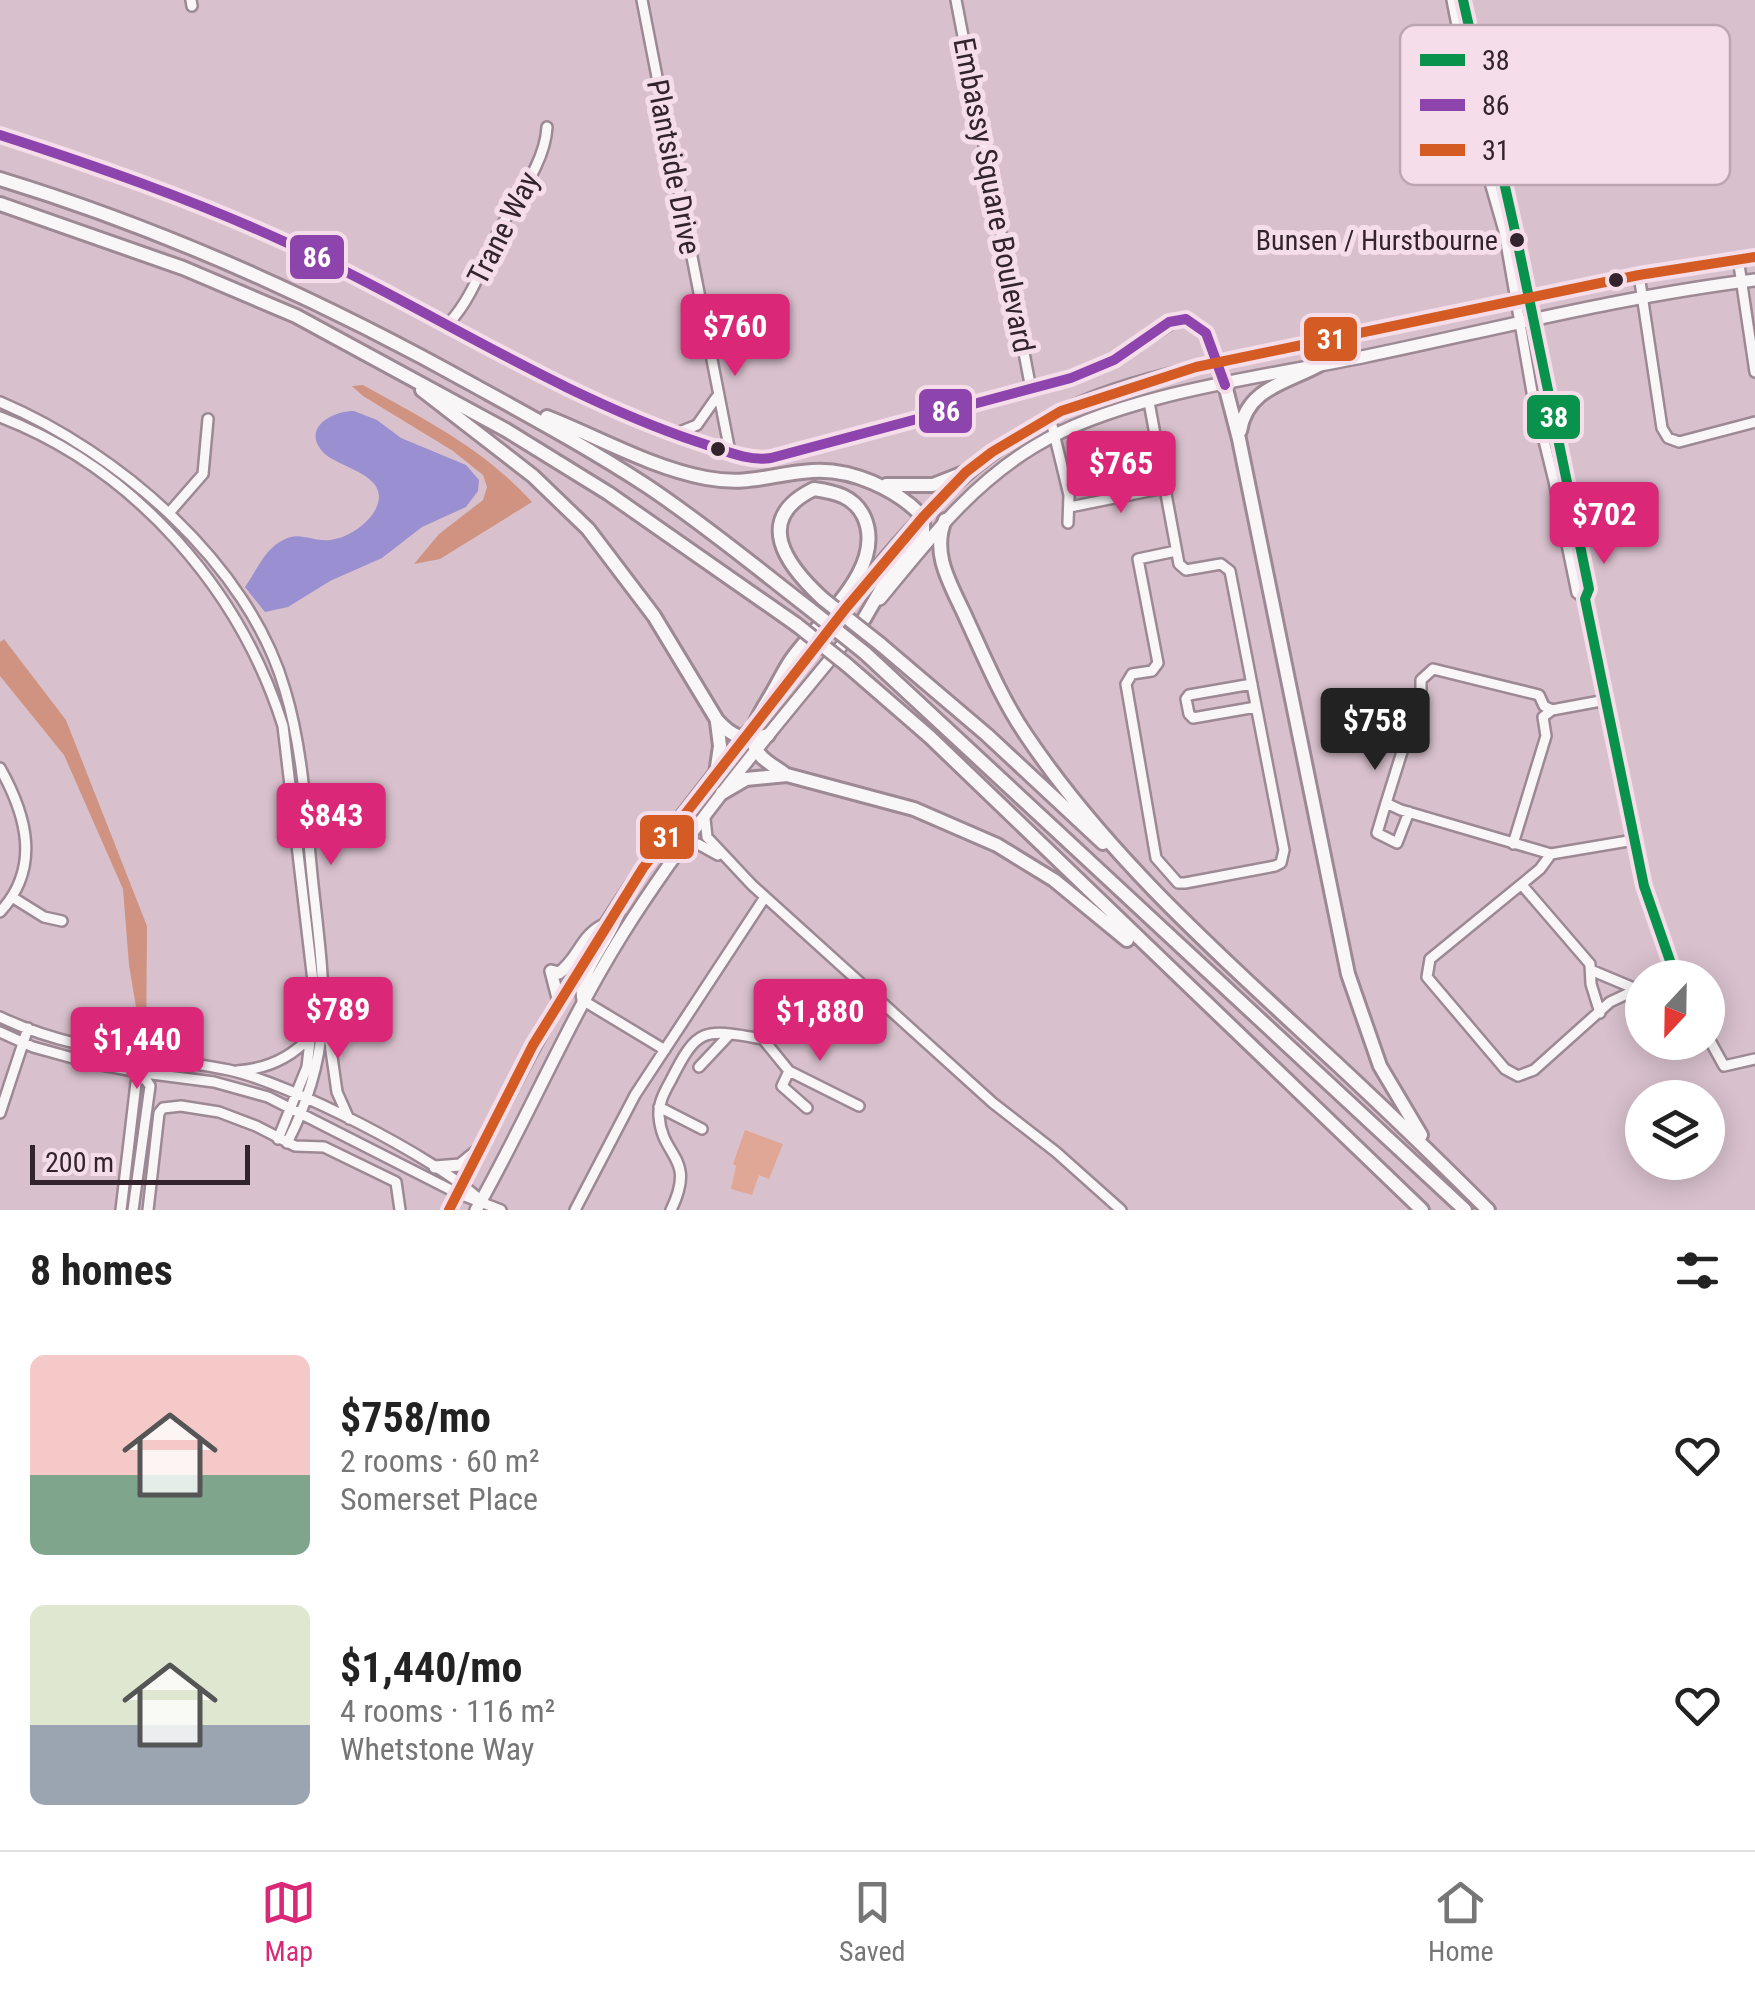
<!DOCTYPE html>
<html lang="en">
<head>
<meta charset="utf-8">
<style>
  body { margin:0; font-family:"Roboto Condensed",sans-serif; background:#f6f6f6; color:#222; height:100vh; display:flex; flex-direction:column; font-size:38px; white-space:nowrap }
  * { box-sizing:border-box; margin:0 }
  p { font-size:32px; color:#767676 }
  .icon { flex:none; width:55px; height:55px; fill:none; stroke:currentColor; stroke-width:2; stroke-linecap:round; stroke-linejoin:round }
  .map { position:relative; height:1210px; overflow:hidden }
  .side { display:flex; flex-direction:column; background:#fff; flex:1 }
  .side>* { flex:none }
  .needle { width:65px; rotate:202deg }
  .buttons { position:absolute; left:1625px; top:960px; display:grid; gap:20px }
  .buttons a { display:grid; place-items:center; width:100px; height:100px; border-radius:50%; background:#fff; box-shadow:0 5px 25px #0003; font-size:50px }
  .scale { position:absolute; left:30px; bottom:25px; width:220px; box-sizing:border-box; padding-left:10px; border:5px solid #33232c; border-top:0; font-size:28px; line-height:35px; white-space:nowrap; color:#33232c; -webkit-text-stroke:8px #f5deea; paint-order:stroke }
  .price { position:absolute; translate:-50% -85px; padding:0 22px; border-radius:10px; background:#db2777; color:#fff; font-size:32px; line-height:65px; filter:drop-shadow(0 2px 5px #0008) }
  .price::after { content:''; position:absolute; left:50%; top:60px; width:30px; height:22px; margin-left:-15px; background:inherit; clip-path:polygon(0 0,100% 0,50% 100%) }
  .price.active { background:#222; color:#fff }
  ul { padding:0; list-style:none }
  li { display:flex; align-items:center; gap:30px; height:250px; padding:0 30px }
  li span { display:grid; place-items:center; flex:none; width:280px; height:200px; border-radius:15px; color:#555 }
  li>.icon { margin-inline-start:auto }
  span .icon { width:120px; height:120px; fill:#fffc; stroke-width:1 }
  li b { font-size:42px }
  h2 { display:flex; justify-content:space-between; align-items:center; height:120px; padding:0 30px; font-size:42px }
  .dock { display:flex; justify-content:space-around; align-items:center; height:140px; border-top:2px solid #e0e0e0; background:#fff; font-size:28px; color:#767676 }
  .dock a { display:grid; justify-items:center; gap:5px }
  .dock .active { color:#db2777 }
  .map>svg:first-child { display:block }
  .green { fill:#e0a797 }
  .forest { fill:#d09381 }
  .water { fill:#9a8fd0 }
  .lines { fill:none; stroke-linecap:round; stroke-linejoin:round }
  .minor-casing { stroke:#9c8993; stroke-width:14 }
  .major-casing { stroke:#9c8993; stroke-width:16 }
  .highway-casing { stroke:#9c8993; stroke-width:18 }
  .minor { stroke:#f9f6f8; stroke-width:9 }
  .major { stroke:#f9f6f8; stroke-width:11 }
  .highway { stroke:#f9f6f8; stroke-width:12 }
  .highway-bridge-casing { stroke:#9c8993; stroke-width:18; stroke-linecap:butt }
  .highway-bridge { stroke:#f9f6f8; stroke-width:12 }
  .bus-1-casing { stroke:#f5deea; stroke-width:18 }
  .bus-2-casing { stroke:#f5deea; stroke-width:18 }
  .bus-3-casing { stroke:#f5deea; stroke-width:18 }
  .bus-1 { stroke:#08924b; stroke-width:10 }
  .bus-2 { stroke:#8e44ad; stroke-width:10 }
  .bus-3 { stroke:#d55b24; stroke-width:10 }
  .bus-dot { fill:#33232c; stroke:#f5deea; stroke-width:4 }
  .labels { text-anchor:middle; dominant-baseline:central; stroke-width:10; stroke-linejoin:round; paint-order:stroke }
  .bus-label { font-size:28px; fill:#33232c; stroke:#f5deea; text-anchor:end }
  .street-label { font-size:30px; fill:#33232c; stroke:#f5deea }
  .key { fill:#f5deea; stroke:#bba6b1; stroke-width:2.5 }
  .key-label { font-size:28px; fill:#33232c }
  .line-badge { stroke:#f5deea; stroke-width:4 }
  .badge-label { font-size:28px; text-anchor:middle; font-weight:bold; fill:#fff }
</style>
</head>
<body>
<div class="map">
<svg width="1755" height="1210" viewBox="0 0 1755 1210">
  <rect width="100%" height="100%" fill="#d8c1cd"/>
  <path class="green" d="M745,1130L783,1144L769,1179L759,1175L752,1195L731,1189L736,1166L733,1164Z"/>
  <path class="forest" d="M363,385C424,419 484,449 532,502L440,559L414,564L439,534L483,500L487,487L483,475L453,451L363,396L352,386Z
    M4,639L66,720L147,926L146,1053L135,1049L138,1019L129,965L123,889L64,755L0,676V642Z"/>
  <path class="water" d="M354,411L377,420L401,438L466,465L479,480L478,491L466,507L422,527L382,558L330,581L288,607L265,612L245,587C258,569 266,544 291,537C303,534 317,542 330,540C350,538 379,518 379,496C378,473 338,466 325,454C300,430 330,411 354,411Z"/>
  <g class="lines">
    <g class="minor-casing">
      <path id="minor" d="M191,0L192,6
        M642,0L730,452
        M956,0L1031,389
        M1452,0L1483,158L1504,231L1532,392L1554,481L1577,593L1585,599
        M1463,0L1517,240L1589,589L1585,599L1644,886L1676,978
        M0,135L100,168L235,220L394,295L590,400L651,426L755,460L932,417L1071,378L1114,360L1177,320C1203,317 1210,342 1219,362
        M1738,258L1755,372
        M1639,275L1662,428L1668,438L1679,442L1755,422
        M448,324C472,299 483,264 497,234C514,201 545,165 547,127
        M0,402C118,452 249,564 285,690C304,753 306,820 313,885C324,986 336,1048 287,1143
        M1149,402L1179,564L1186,570L1221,564L1230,571L1284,850L1281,863L1275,866L1185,883H1178L1156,858L1126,684L1132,674L1152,671L1158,663L1138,559L1176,551
        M0,417C135,469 240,589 283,726L315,998L307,1067L278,1139
        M1050,417L1069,495L1068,523
        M677,433L697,425L718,395
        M1070,507L1164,488
        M169,513L203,474L208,419
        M1252,684L1189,695L1186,699L1189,714L1193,718L1256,707
        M1606,700L1552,710L1544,706L1539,695L1433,669L1421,680V691L1386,803L1401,810L1551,854L1634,840
        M0,768C27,816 41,868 0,912
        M1386,803L1377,833L1397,843L1409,812
        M705,819L707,837L752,885L993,1103L1056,1152L1121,1210
        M1513,844L1546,736L1543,717L1552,710
        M682,849L698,844L718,855
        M1551,854L1540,869L1430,959L1427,977L1505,1069L1518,1076L1534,1070L1610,1002L1642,987
        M1522,885L1590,964L1591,984L1600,1013
        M12,897L44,917L62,921
        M1593,971L1636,989
        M584,1001L665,1050
        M0,1017C75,1053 150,1054 229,1070C289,1083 435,1157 479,1199
        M327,1022L337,1092L349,1119
        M0,1032L33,1047L91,1063L144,1073L214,1082L268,1097L457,1193L501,1210
        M1708,1037L1724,1066L1755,1059
        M699,1067L729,1035
        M237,1071C267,1069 291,1058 311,1036
        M789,1071L782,1086L807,1108
        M659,1107L702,1129
        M0,1113L28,1028
        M121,1210L136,1083L145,1073
        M133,1210L150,1086L144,1077
        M148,1210L159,1113L163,1108L181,1106L219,1112L256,1126L295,1146L324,1147L396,1182L400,1210
        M575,1210L635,1095L765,897
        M671,1210C697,1156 662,1159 659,1116C658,1103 665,1091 671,1080C698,1026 704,1029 763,1039L789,1071L859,1106"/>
    </g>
    <g class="major-casing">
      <path id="major" d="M880,599C927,542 970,485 1035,446C1121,394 1262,377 1362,357C1492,330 1623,296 1755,280
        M775,697C857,594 937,472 1059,413C1108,388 1165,375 1219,362L1639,275L1755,257
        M583,1000C577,972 610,941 618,913
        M559,1002L551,971L559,973C578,960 581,937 602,926
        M435,1167L460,1165L476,1152
        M449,1210C503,1106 555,1001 619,903C658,843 704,787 748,731
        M476,1210C527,1120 567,1023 622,935C692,823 778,723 862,621"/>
    </g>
    <g class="highway-casing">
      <path id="highway" d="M0,179C167,230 325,302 477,387C535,419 592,450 647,486C704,524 757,568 810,609
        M0,204L183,268L296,316L506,430L608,493L797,625
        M1225,385L1239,439L1348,974L1380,1066L1421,1135
        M422,390L533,476L588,529L654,616L717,720C732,737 746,743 768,735
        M547,417C600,438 650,467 706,478C750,486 770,474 812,471C851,468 897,489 923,517V532L890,574L864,619
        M1240,431C1247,388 1286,383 1319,365
        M886,485H933L966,472
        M945,520C930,555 953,588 967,620C985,659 1002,700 1026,735C1104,851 1210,947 1312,1041C1372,1096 1430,1152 1488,1210
        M880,644L987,735L1103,843
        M865,653L1465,1210
        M847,665L930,737L1422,1210
        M716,774L720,746L717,722
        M785,774C773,765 757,758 753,742C750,728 761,712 768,700C776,687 783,672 791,660C818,621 887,569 864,517C854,496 835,492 814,489C752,519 786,565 823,599
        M722,793L746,779L787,775L914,809L997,845L1054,880L1127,940"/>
    </g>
    <use href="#minor" class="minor"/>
    <use href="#major" class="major"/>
    <use href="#highway" class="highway"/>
    <g class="highway-bridge-casing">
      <path id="highway-bridge" d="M823,599L880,644
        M810,609L865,653
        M797,625L847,665"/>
    </g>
    <use href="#highway-bridge" class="highway-bridge"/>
    <g class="bus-1-casing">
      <path id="bus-1" d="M1463,0L1517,240L1589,589L1585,599L1644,886L1676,978"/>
    </g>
    <g class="bus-2-casing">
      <path id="bus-2" d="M0,135C96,166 191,199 283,241C423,305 552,393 698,442C721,449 747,462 771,458L1071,378L1114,360L1169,322L1186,319L1206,333L1225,385"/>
    </g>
    <g class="bus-3-casing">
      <path id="bus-3" d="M449,1210L533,1045L643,868L846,608L923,517L966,472L992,452L1061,411L1196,367L1639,275L1755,257"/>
    </g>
    <use href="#bus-1" class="bus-1"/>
    <use href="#bus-2" class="bus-2"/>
    <use href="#bus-3" class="bus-3"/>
  </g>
  <g class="bus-dot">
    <circle cx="1517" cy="240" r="9"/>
    <circle cx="1616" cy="280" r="9"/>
    <circle cx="718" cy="449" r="9"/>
  </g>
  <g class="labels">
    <g class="bus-label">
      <text x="1498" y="240">Bunsen / Hurstbourne</text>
    </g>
    <g class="street-label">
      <text transform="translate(674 167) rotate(79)">Plantside Drive</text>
      <text transform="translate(994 195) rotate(79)">Embassy Square Boulevard</text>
      <text transform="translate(503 228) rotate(-63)">Trane Way</text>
    </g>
  </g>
  <rect x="1400" y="25" width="330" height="160" rx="15" class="key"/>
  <rect x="1420" y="54" width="45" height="12" fill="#08924b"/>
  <rect x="1420" y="99" width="45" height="12" fill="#8e44ad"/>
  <rect x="1420" y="144" width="45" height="12" fill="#d55b24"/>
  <g class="key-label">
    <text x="1482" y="70">38</text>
    <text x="1482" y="115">86</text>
    <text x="1482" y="160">31</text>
  </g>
  <g class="line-badge">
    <rect x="288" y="233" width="58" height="48" rx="10" fill="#8e44ad"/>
    <rect x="1302" y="315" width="57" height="48" rx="10" fill="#d55b24"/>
    <rect x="917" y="387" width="57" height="48" rx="10" fill="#8e44ad"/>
    <rect x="1525" y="393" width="57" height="48" rx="10" fill="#08924b"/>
    <rect x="638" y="813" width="58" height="48" rx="10" fill="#d55b24"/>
  </g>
  <g class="badge-label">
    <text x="317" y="267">86</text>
    <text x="1331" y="349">31</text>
    <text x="946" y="421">86</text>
    <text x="1554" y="427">38</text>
    <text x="667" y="847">31</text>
  </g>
</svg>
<div class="buttons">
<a><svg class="needle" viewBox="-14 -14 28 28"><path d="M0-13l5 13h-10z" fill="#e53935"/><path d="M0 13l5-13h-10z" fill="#767676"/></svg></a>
<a><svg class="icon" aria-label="layers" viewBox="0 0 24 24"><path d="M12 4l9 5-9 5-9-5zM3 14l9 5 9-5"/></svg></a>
</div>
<div class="scale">200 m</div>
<b class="price" style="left:735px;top:379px">$760</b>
<b class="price" style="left:1121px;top:516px">$765</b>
<b class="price" style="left:1604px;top:567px">$702</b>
<b class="price active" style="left:1375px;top:773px">$758</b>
<b class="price" style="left:331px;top:868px">$843</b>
<b class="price" style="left:338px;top:1062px">$789</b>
<b class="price" style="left:820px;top:1064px">$1,880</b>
<b class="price" style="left:137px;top:1092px">$1,440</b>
</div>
<section class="side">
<h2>8 homes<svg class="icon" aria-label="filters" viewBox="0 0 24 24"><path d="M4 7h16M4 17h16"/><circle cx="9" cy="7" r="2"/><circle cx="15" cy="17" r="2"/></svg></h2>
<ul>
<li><span style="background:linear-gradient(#f6c9c9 60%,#7fa58c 0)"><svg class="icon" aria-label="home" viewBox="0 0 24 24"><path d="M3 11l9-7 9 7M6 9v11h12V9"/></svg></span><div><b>$758/mo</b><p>2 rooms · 60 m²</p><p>Somerset Place</p></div><svg class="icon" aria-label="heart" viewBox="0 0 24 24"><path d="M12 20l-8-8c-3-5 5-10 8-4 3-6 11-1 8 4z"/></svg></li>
<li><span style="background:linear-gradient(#dfe7d0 60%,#9aa5b1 0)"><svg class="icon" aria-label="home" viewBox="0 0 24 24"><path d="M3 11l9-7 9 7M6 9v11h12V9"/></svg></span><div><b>$1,440/mo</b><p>4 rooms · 116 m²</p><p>Whetstone Way</p></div><svg class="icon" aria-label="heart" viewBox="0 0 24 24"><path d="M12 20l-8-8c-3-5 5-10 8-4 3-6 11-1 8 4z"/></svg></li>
</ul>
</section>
<nav class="dock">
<a class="active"><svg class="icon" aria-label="map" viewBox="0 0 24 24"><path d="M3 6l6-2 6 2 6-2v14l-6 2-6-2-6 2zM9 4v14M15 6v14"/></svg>Map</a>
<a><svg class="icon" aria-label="saved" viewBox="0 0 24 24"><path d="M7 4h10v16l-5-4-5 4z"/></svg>Saved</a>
<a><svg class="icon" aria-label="home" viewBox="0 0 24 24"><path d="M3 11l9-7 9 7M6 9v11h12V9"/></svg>Home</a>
</nav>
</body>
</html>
